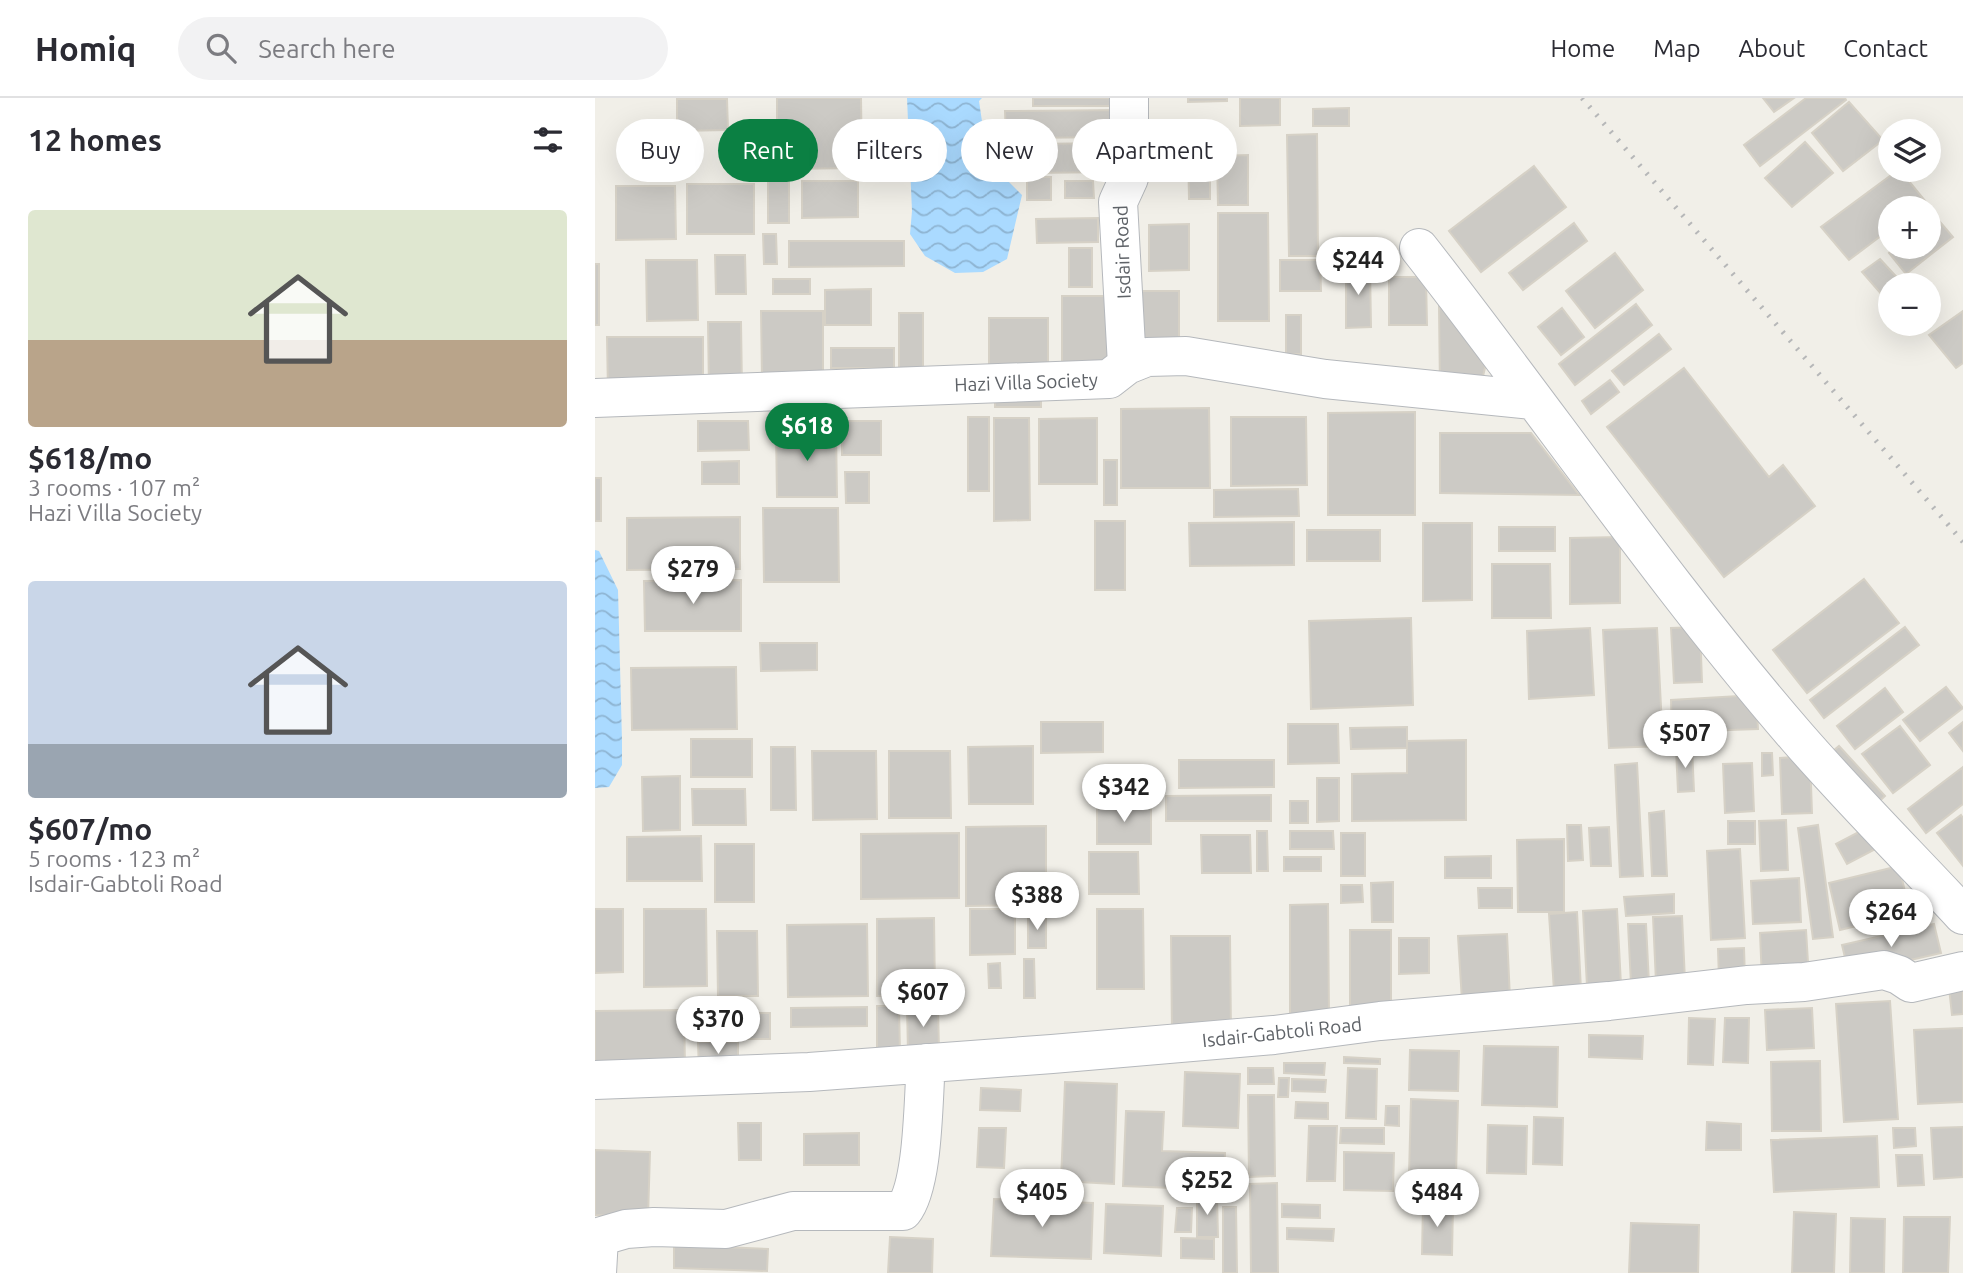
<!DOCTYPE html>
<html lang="en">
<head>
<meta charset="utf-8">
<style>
  body { margin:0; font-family:Ubuntu,sans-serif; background:#f2f2f3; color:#2b2b33; height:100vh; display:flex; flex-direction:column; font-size:26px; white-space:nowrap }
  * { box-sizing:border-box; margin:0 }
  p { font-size:23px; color:#7c7c81 }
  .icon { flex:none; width:38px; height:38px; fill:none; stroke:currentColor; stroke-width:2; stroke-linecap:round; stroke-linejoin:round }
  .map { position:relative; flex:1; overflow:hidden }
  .side { display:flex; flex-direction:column; background:#fff; width:595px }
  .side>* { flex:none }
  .top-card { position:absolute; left:21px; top:21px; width:665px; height:63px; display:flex; gap:14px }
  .controls { position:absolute; left:1283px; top:21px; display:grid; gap:14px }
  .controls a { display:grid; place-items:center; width:63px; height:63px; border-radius:50%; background:#fff; box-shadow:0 7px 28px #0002; font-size:35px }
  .price { position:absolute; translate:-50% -60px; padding:0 16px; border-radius:24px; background:#fff; color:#222; font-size:23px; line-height:46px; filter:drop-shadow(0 2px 4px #0008) }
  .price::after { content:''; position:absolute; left:50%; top:42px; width:21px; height:16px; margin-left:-10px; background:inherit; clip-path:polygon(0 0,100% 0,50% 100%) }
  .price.current { background:#0b8043; color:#fff }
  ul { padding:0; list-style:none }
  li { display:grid; align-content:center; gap:14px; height:371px; padding:0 28px }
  li span { display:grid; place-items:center; height:217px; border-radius:7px; color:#555 }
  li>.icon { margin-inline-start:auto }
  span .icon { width:126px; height:126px; fill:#fffc; stroke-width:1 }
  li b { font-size:30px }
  h2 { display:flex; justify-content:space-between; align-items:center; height:84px; padding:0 28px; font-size:30px }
  .chip { padding:0 24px; border-radius:32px; background:#fff; box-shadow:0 7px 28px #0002; font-size:24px; line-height:63px }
  .chip.current { background:#0b8043; color:#fff }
  header { display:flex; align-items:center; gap:42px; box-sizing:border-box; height:98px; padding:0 35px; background:#fff; border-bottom:2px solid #e1e1e2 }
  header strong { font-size:33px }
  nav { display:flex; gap:38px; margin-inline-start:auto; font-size:24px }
  .search { width:490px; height:63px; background:#f2f2f3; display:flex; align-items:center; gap:18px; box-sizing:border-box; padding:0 24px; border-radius:38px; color:#7c7c81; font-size:26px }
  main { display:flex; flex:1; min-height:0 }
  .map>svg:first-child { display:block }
  .water { fill:url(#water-waves) }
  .building { fill:#cccac5; stroke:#d6d1c6; stroke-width:2 }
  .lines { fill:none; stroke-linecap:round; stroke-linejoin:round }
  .minor-casing { stroke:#b5b8bc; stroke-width:40 }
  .minor { stroke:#fff; stroke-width:38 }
  .rail { stroke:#b6b7b8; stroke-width:5; stroke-dasharray:2 9; stroke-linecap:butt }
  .labels { text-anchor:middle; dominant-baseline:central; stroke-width:6; stroke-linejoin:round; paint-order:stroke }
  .street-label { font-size:19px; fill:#5f6368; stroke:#fff }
</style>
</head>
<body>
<header>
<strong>Homiq</strong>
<div class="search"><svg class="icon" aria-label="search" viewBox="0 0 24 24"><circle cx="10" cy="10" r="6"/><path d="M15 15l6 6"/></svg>Search here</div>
<nav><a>Home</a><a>Map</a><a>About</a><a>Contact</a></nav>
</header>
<main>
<section class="side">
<h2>12 homes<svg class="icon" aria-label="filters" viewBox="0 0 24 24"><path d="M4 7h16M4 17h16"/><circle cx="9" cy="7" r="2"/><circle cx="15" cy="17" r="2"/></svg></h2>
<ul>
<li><span style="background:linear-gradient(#dfe7d0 60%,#b9a48a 0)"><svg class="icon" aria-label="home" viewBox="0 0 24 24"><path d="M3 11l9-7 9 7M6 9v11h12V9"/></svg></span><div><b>$618/mo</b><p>3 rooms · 107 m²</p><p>Hazi Villa Society</p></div></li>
<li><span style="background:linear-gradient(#c9d6e8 75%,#9aa5b1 0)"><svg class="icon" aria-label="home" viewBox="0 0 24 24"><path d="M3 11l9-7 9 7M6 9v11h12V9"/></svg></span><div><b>$607/mo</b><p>5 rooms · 123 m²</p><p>Isdair-Gabtoli Road</p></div></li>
</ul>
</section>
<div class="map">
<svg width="1368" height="1175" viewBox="0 0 1368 1175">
  <defs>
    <pattern id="water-waves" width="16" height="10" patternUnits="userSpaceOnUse" patternTransform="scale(1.75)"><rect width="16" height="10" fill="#aadaff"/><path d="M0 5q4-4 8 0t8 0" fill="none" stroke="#8eb4d2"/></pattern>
  </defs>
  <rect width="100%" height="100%" fill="#f1efe8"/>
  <path class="water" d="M312,0H387L384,3L394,71L411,81L427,97L412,161L388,174L360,175L330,158L315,136L317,113Z
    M0,452L4,453L23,492L27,643V667L14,689L0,690Z"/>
  <path class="building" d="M182,0H266L267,70L182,71Z
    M438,0H521V8H438Z
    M593,0H632V3L593,4Z
    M645,0H685V27L645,28Z
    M1168,0H1199L1179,14Z
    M1211,0H1250L1251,2L1165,68L1149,47Z
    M82,1H132L133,32L82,33Z
    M1254,4L1288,42L1248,73L1217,35Z
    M754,10V28H718V11Z
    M526,12V39L411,40L410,13Z
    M722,36L723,158H694L692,37Z
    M1210,44L1238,75L1197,109L1170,80Z
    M518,45V74L436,75V46Z
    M615,46V101H594L593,47Z
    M653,57V107H623L622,58Z
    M939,68L971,109L886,174L854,133Z
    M1303,72H1305L1331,104L1322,110H1295V131L1254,162L1226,129Z
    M432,79H456V102H432Z
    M173,80H194V125H173Z
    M207,83H263V119L207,120Z
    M470,83H498L499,100H470Z
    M92,86H159V136H92Z
    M21,88H80L81,141L21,142Z
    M623,115H673L674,223H623Z
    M1340,118L1358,139L1311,176L1294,155L1302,149H1334V123Z
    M503,120V144L442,145L441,121Z
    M979,125L992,143L928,192L914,175Z
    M594,126V172L554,173V127Z
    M168,136H181L182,166H169Z
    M194,143H309V168L194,169Z
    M474,150H497V189H474Z
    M1020,155L1048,192L1000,230L971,193Z
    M120,157H150L151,196H121Z
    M1285,161L1309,187H1295V206L1267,174Z
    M51,162H102L103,222L52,223Z
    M685,162H725L726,193H685Z
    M0,166H4V227H0Z
    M751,169H775L776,229L751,230Z
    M794,179H831L832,227H794Z
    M178,181H215V196H178Z
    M276,191V227H230V192Z
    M545,193H584V251H546Z
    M467,198H520L521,272H467Z
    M1041,206L1057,227L980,287L964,266Z
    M844,208L893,257L885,291H845Z
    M967,210L989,239L966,257L943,229Z
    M166,213H228V280L167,281Z
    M1368,213V265L1361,270L1334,237Z
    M304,215H328V272H304Z
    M691,217H706V256H691Z
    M394,220H453V268H394Z
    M113,224H146L147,291L114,292Z
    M1064,236L1076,251L1029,287L1017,273Z
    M12,239H108V293L13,294Z
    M236,250H299V270H236Z
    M1089,270L1174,379L1188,367L1220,408L1129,479L1012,329Z
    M1015,282L1024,294L996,316L987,303Z
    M446,292V309H400V293Z
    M614,310L615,390H526V311Z
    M820,314V417H733V315Z
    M373,319H394V393H373Z
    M636,319H711L712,387L636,388Z
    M399,320H434L435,422L399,423Z
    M502,320V386H444V321Z
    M103,323H153L154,352L103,353Z
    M247,323H286V357H247Z
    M181,331H241L242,399H182Z
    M845,335H936L984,397L845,395Z
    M509,362H522V407H509Z
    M144,363V386H107V364Z
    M250,374H274V405H251Z
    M0,380H6V423H0Z
    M703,391L704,418L619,419V392Z
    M168,410H243L244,484H169Z
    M145,419V471L32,472V420Z
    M500,423H530V492H500Z
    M699,424V467L595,468L594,425Z
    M828,425H877V502L828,503Z
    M904,429H960V453H904Z
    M712,432H785V463H712Z
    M1025,439V505L975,506V440Z
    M897,466H955L956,520H897Z
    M1269,481L1304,525L1212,595L1178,552Z
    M146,482V533H50L49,483Z
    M816,520L818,607L716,611L714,523Z
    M1105,529L1107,584L1079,585L1076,530Z
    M1310,529L1324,547L1229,620L1215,602Z
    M995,530L999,597L934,601L932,533Z
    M1062,530L1068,648L1014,650L1008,532Z
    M165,545H222V572L166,573Z
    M141,569L142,631L37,632L36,570Z
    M1351,589L1368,610L1325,643L1308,622Z
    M1290,590L1308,614L1260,651L1242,628Z
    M1161,597L1163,631L1077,634L1076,602Z
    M446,624H508V654L446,655Z
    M1368,624V653L1354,635Z
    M693,626H743L744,665L693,666Z
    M1305,628L1335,667L1298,695L1267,656Z
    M812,629V650L756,651L755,630Z
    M96,641H157V679H96Z
    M871,642V722L757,723V676L812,675V643Z
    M438,648V706H374L373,649Z
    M1244,648L1290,698L1278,709L1232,658Z
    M176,649H200L201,712H176Z
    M1081,650H1097L1099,693L1083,694Z
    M217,653H281L282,721L218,722Z
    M294,653H355L356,720H294Z
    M1167,655H1177L1178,677L1167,678Z
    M1215,658L1217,715L1187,716L1185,660Z
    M584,662H679V689L584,690Z
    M1042,665L1048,778L1025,779L1020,667Z
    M1157,665L1159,713L1130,715L1128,666Z
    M1368,669V706L1331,735L1313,711Z
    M85,678V732L48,733L47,679Z
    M722,680H744V723L722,724Z
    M97,691H150L151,727H98Z
    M676,697V723H571V698Z
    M695,703H713V725H695Z
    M502,706H556V746H502Z
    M1069,713L1072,778H1057L1054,715Z
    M1366,717L1368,720V768L1342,735Z
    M1191,722L1193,772L1166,773L1164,723Z
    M1133,723H1160V746H1133Z
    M972,727H986L988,762L973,763Z
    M1223,727L1238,839L1218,841L1203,730Z
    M1277,727L1288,747L1252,766L1241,746Z
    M451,728V807L371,808V729Z
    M1014,729L1016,768H996L994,730Z
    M662,733H672L673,773H662Z
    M695,733H738L739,751H695Z
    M364,735V800L266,801V736Z
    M746,735H770V778H746Z
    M606,737H655L656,775H607Z
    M106,738L107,783H32V739Z
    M969,741V814H923L922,742Z
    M120,746H159V804H120Z
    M1145,751L1150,840L1116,842L1112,753Z
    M494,754H543L544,796H494Z
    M896,758V780H850V759Z
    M689,759H726V773H689Z
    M1304,768L1315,815L1245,832L1234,785Z
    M1204,780L1206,824L1158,826L1156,783Z
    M798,784V824H777L776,785Z
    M746,787H767L768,804L746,805Z
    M883,790H917V810H884Z
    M1079,796V815L1031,818L1029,799Z
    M733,806L734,919H695V807Z
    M0,811H28V874L0,875Z
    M49,811H111L112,888L49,889Z
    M375,811H420V856L375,857Z
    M502,811H548L549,891H502Z
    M1022,811L1026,887L992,888L988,813Z
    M982,814L986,892L959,893L954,816Z
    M1087,818L1090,883L1061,884L1058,819Z
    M433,819H451V850H433Z
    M339,820L340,897L282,898V821Z
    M272,826L273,898L193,899L192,827Z
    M1033,826H1051L1054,886H1036Z
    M1339,826L1346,855L1254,876L1247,847Z
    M755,832H796V916H755Z
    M1211,832L1214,881L1167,883L1165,835Z
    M122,833H162L163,898H123Z
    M912,836L915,901L867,903L863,838Z
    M576,838H635L636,937H577Z
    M804,840H834V875L804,876Z
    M1149,850L1150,880L1124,881L1123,851Z
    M429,861H439L440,900H429Z
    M405,865L406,890H394L393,866Z
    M1368,880V916L1357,917L1353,881Z
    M1295,903L1303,1021L1249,1024L1241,906Z
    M282,908H304L305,956H282Z
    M312,908H343L344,954H313Z
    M272,909V928L196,929V910Z
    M1217,910L1219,950L1172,952L1170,912Z
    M89,912L90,969L0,970V913Z
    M127,915H175V941H127Z
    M1094,920L1120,921L1118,967L1093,966Z
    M1130,920H1154L1153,965L1128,964Z
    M1368,930V1004L1323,1006L1319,932Z
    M994,937L1048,938L1047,961L994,959Z
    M103,944H143V973H104Z
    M889,948L963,949L962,1009L887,1007Z
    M815,952L864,953L863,993L814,992Z
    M749,959L785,961V966L749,965Z
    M1225,963L1226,1033H1177L1176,964Z
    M689,965H730L729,977L689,975Z
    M653,970H678L679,986H653Z
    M753,970L782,971L781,1021L751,1020Z
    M590,974L645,976L643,1030L588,1028Z
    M684,980H694L693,999H683Z
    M697,981L731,982L730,994L697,993Z
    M470,984L522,986L519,1086L466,1083Z
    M386,990L426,992L425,1013L385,1012Z
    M653,997H679L680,1078L654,1079Z
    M816,1001L863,1003L861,1078L814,1077Z
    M701,1004L733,1005V1021L700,1020Z
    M791,1008H804V1028L790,1027Z
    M531,1013L569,1014L567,1053L630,1055L628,1092L528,1088Z
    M939,1019L968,1020L967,1067L938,1066Z
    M1112,1024L1146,1026V1052H1111Z
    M143,1025H166V1062H144Z
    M893,1027L932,1028L931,1076L892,1075Z
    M714,1028H742L740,1083H712Z
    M1368,1029V1079L1339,1081L1336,1030Z
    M384,1030H411L409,1070L382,1069Z
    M746,1030H789V1046L745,1045Z
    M1298,1030H1320L1321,1048L1299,1050Z
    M264,1035V1067H209V1036Z
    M1282,1038L1284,1089L1179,1094L1176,1042Z
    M0,1052L55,1054L53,1119L0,1117Z
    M749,1054L799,1055L798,1093L749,1092Z
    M1301,1057H1327L1329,1087L1303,1088Z
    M682,1085L683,1175H656L655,1086Z
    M602,1099H622L623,1139H602Z
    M399,1101L498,1105L496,1161L396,1158Z
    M511,1106L568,1108L566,1158L509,1155Z
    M687,1106L725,1107V1120L687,1119Z
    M828,1106L858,1107L857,1157L827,1156Z
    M628,1109H641L642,1175H628Z
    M582,1110H597L596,1134H580Z
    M1199,1114L1241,1116L1239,1175H1197Z
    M1309,1119H1355L1353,1175H1308Z
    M1256,1120L1290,1121L1289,1175H1255Z
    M1036,1125L1104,1127L1103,1175H1034Z
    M692,1130L739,1131L738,1143L692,1141Z
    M295,1139L338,1141L337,1175H293Z
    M586,1140L619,1141V1161L586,1160Z
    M79,1147L173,1151L172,1173L79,1170Z"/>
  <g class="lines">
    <g class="minor-casing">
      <path id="minor" d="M824,150C951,312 1067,483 1202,639C1255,700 1313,758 1368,817
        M532,267L523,104L534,80V0
        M0,300L514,281L532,267L552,259L591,258L730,281L938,302
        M0,982L214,974L457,956L679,937L785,923L1014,903L1152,887L1209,884L1289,872L1304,877L1316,885L1368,873
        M0,1140L31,1131L59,1129L131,1131L198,1113H308C329,1087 328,1001 331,965
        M2,1175L4,1140"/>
    </g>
    <use href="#minor" class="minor"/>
    <path class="rail" d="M987,0L1368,444"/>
  </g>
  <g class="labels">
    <g class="street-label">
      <text transform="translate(527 154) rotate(-92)">Isdair Road</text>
      <text transform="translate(431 284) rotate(-2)">Hazi Villa Society</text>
      <text transform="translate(687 934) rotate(-6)">Isdair-Gabtoli Road</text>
    </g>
  </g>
</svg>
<div class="controls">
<a><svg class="icon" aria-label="layers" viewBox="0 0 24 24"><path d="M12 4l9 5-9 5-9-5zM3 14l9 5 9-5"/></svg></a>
<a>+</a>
<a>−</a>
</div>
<b class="price" style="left:763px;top:199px">$244</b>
<b class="price current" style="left:212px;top:365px">$618</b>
<b class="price" style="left:98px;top:508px">$279</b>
<b class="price" style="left:1090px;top:672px">$507</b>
<b class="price" style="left:529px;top:726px">$342</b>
<b class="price" style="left:442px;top:834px">$388</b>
<b class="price" style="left:1296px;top:851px">$264</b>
<b class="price" style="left:328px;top:931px">$607</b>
<b class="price" style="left:123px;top:958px">$370</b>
<b class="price" style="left:612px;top:1119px">$252</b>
<b class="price" style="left:447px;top:1131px">$405</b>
<b class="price" style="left:842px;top:1131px">$484</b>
<div class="top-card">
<a class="chip">Buy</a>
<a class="chip current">Rent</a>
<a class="chip">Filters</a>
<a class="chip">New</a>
<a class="chip">Apartment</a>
</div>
</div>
</main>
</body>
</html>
